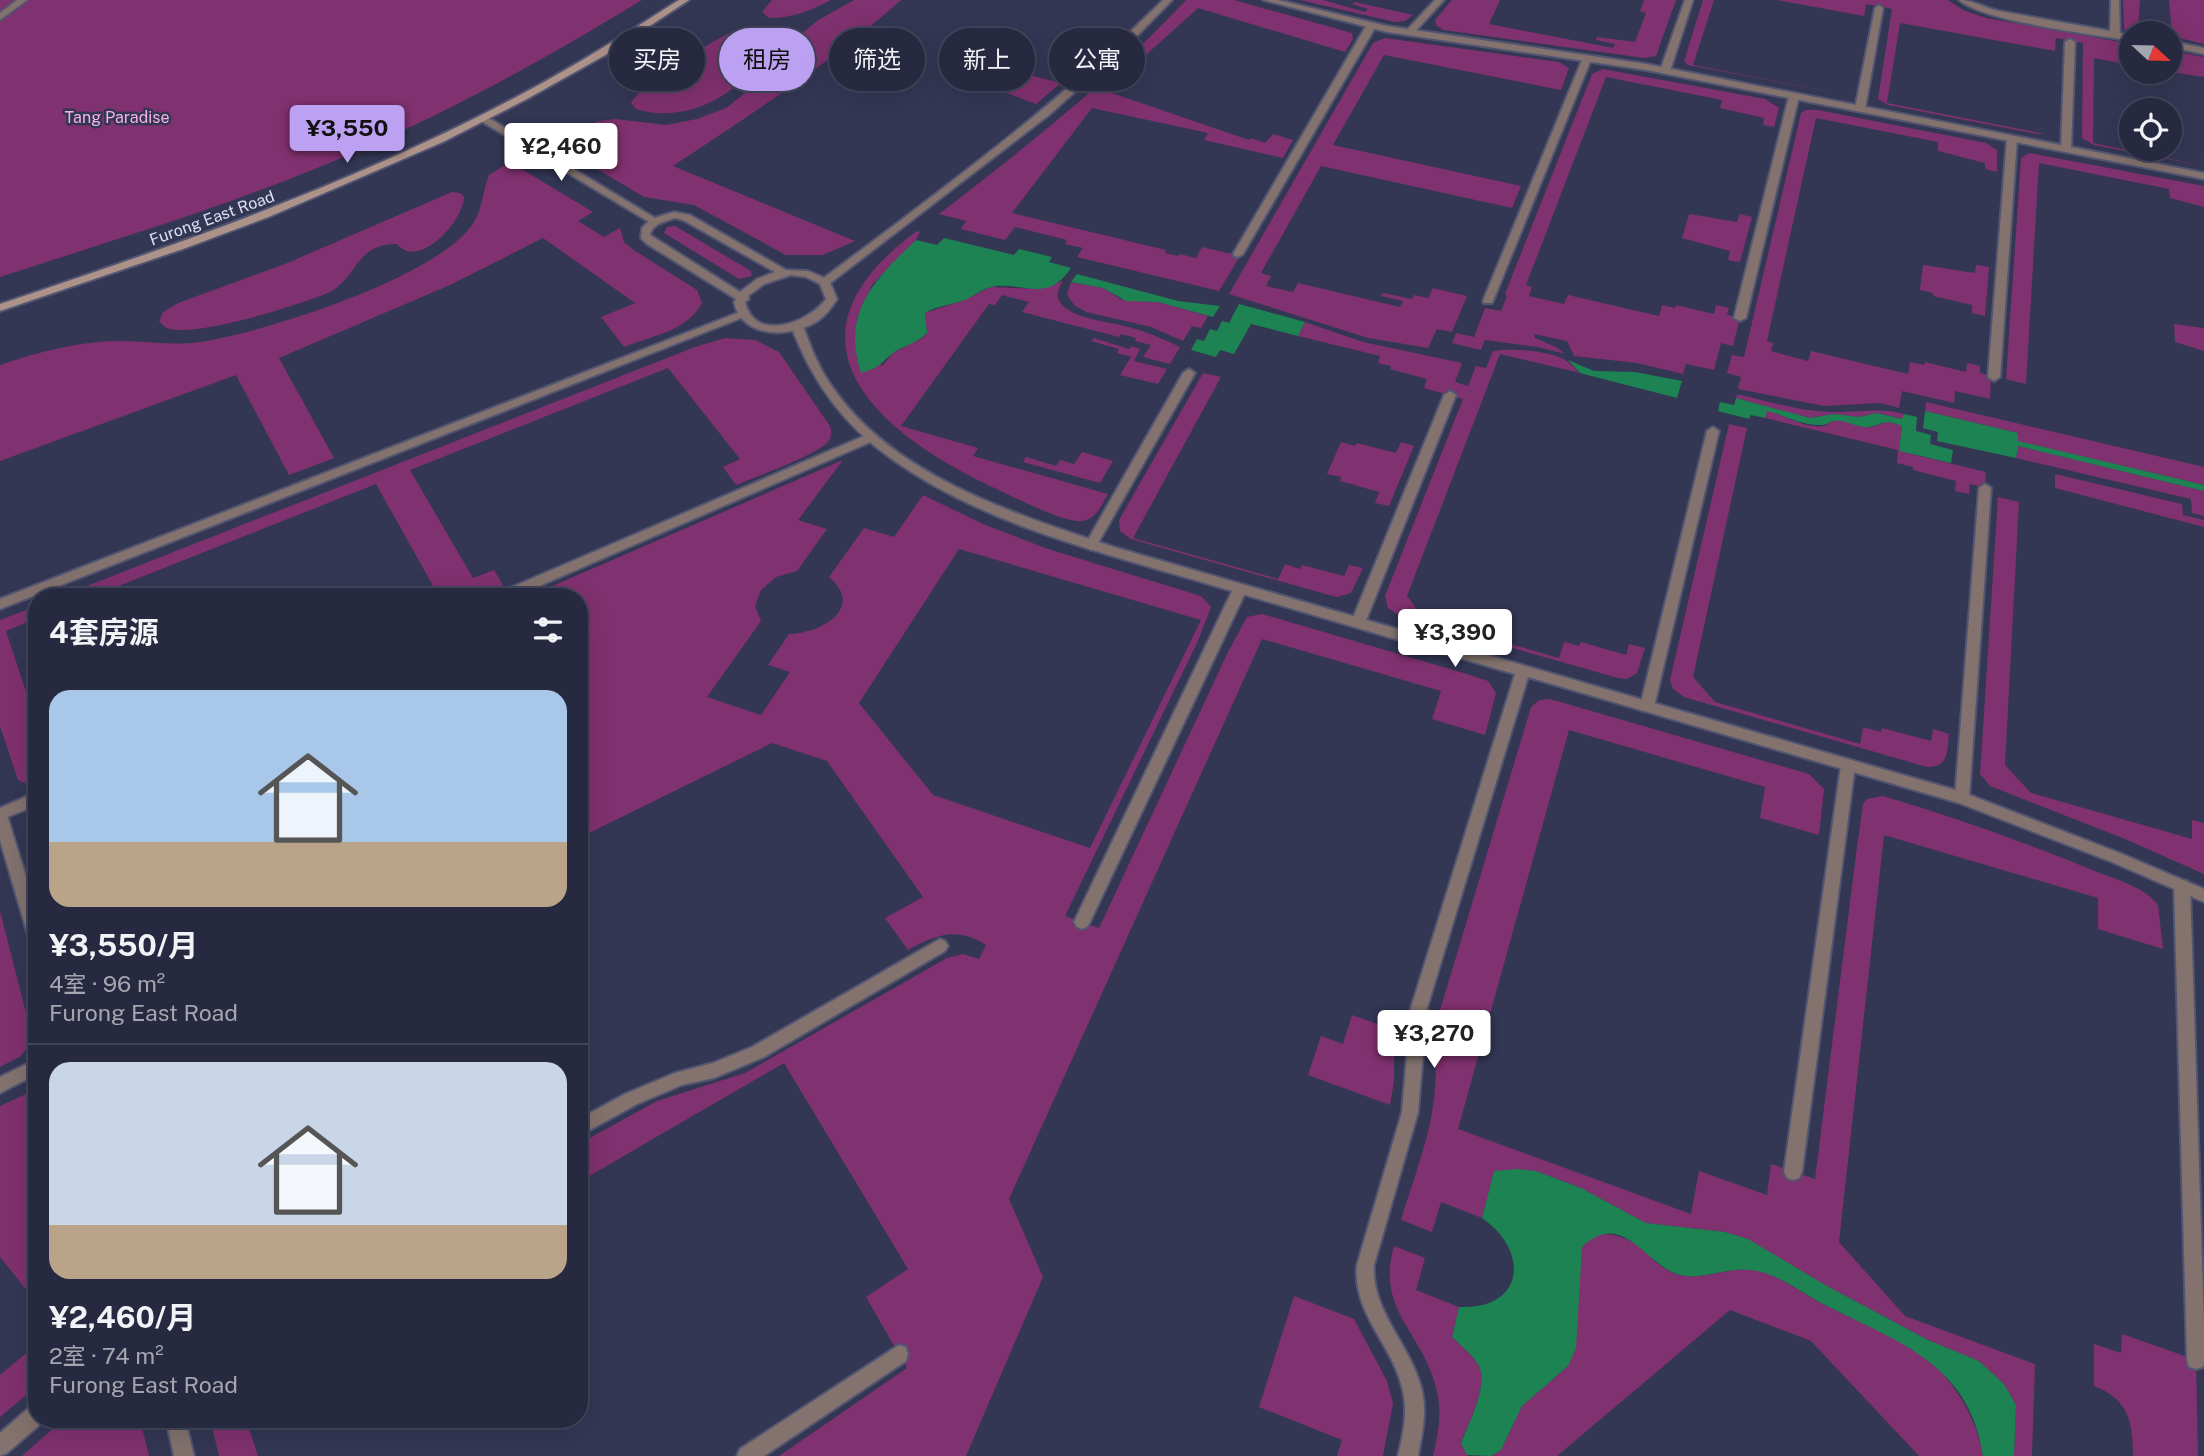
<!DOCTYPE html>
<html lang="zh">
<head>
<meta charset="utf-8">
<style>
  body { margin:0; font-family:"Public Sans","Noto Sans SC",sans-serif; background:#2e3146; color:#f1f3f6; height:100vh; display:flex; flex-direction:column; font-size:26px; white-space:nowrap }
  * { box-sizing:border-box; margin:0 }
  p { font-size:23px; color:#a4a6b0 }
  .icon { flex:none; width:38px; height:38px; fill:none; stroke:currentColor; stroke-width:2; stroke-linecap:round; stroke-linejoin:round }
  .map { position:relative; flex:1; overflow:hidden }
  .panel { position:absolute; left:28px; top:588px; width:560px; height:840px; display:flex; flex-direction:column; background:#26293f; border-radius:28px; box-shadow:0 7px 28px #0002,0 0 0 2px #424559 }
  .panel>* { flex:none }
  .guide { position:absolute; left:609px; top:28px; width:665px; height:63px; display:flex; gap:14px }
  .needle { width:46px; rotate:112deg }
  .controls { position:absolute; left:2119px; top:21px; display:grid; gap:14px }
  .controls a { display:grid; place-items:center; width:63px; height:63px; border-radius:50%; background:#26293f; box-shadow:0 7px 28px #0002,0 0 0 2px #424559; font-size:35px }
  .price { position:absolute; translate:-50% -60px; padding:0 16px; border-radius:7px; background:#fff; color:#222; font-size:23px; line-height:46px; filter:drop-shadow(0 2px 4px #0008) }
  .price::after { content:''; position:absolute; left:50%; top:42px; width:21px; height:16px; margin-left:-10px; background:inherit; clip-path:polygon(0 0,100% 0,50% 100%) }
  .price.active { background:#bca0f2; color:#111 }
  ul { padding:0; list-style:none }
  li { display:grid; align-content:center; gap:14px; height:371px; padding:0 21px }
  li+li { border-top:2px solid #424559 }
  li span { display:grid; place-items:center; height:217px; border-radius:21px; color:#555 }
  li>.icon { margin-inline-start:auto }
  span .icon { width:126px; height:126px; fill:#fffc; stroke-width:1 }
  li b { font-size:30px }
  h2 { display:flex; justify-content:space-between; align-items:center; height:84px; padding:0 21px; font-size:30px }
  .tag { padding:0 24px; border-radius:32px; background:#26293f; box-shadow:0 7px 28px #0002,0 0 0 2px #424559; font-size:24px; line-height:63px }
  .tag.active { background:#bca0f2; color:#111 }
  .map>svg:first-child { display:block }
  .green { fill:#80316f; fill-rule:evenodd }
  .water { fill:#1e8353 }
  .lines { fill:none; stroke-linecap:round; stroke-linejoin:round }
  .service-casing { stroke:#525571; stroke-width:4 }
  .minor-casing { stroke:#525571; stroke-width:4 }
  .secondary-casing { stroke:#525571; stroke-width:4 }
  .service { fill:#83726d; fill-rule:evenodd }
  .minor { fill:#83726d; fill-rule:evenodd }
  .secondary { fill:#ad928a; fill-rule:evenodd }
  .labels { text-anchor:middle; dominant-baseline:central; stroke-width:5; stroke-linejoin:round; paint-order:stroke }
  .far-park-label { font-size:16px; fill:#fab2e6; stroke:#333754 }
  .far-street-label { font-size:16px; fill:#dde0f3; stroke:#333754 }
</style>
</head>
<body>
<div class="map">
<svg width="2204" height="1456" viewBox="0 0 2204 1456">
  <rect width="100%" height="100%" fill="#333754"/>
  <path class="green" d="M0,0H642C533,67 421,127 302,174C203,214 101,244 0,277Z
    M772,0H831C810,11 792,18 769,18L762,12Z
    M854,0H901C829,64 753,113 673,166L855,241L823,255H786L694,205L644,197L550,141L598,121L615,119L666,125L697,119L726,108L764,78L795,39L817,21Z
    M1186,0H1234L1352,33L1353,39L1345,52L1198,8L1106,91L1249,140L1251,138L1265,143L1273,134L1293,140L1283,158L1204,140L1208,133L1092,108L1012,213L1166,250L1165,253L1178,256L1180,254L1196,258L1202,247L1240,256L1219,291L1077,257L1083,248L1065,244L1067,240L1015,227L1005,240L961,229L966,221L939,214C1026,147 1111,80 1186,0Z
    M1300,0H1323L1365,12L1368,9L1352,4L1355,2L1413,15L1405,21L1395,22Z
    M1452,0H1500L1489,24L1613,48L1615,44L1596,40L1597,37L1635,42L1646,13L1640,11L1644,0H1676L1656,56L1644,58L1443,30L1436,25L1435,20Z
    M1703,0H1714L1693,65L1842,94L1688,65L1684,61Z
    M1776,0H1948L1963,10L1986,18L2131,44V65L2094,58L2093,143L2204,166L2094,145L2082,138L2083,43L2056,38L2055,51L1900,23L1887,103L2045,134H2037L1888,105L1878,99L1892,9L1866,4L1864,16Z
    M2123,0H2140L2138,28L2124,30Z
    M2169,0H2204V44L2183,39L2172,33Z
    M761,27L771,35C754,89 690,126 636,109L631,103C641,85 718,36 739,29C746,27 754,28 761,27Z
    M1385,38L1559,62L1569,68L1561,90L1384,55L1333,145L1521,186L1512,208L1321,166L1261,273L1271,276L1266,286L1293,292L1298,283L1400,307L1403,301L1381,296L1383,293L1412,299L1414,295L1428,298L1433,288L1467,296L1452,332L1437,329L1428,348L1368,338L1229,294L1373,43Z
    M2170,51L2204,57V77L2170,72Z
    M1603,69L1765,99L1779,108L1774,127L1763,125L1764,118L1720,108L1722,100L1606,77L1526,285L1532,287L1529,296L1564,304L1568,295L1659,316L1662,305L1675,308L1676,305L1714,314L1716,305L1729,308L1727,315L1740,318L1733,346L1721,343L1714,370L1686,364L1683,374L1637,363L1574,356L1567,341L1534,334L1535,338L1558,348L1565,354L1538,347L1485,340L1481,350L1452,343L1456,333L1474,337L1485,308L1501,311L1507,296L1505,294L1592,74Z
    M1017,72H1018L1061,83L1036,104L994,88Z
    M1806,110H1818L1986,143L1997,150V172L1985,169V163L1938,151V142L1816,118L1767,341L1773,343L1771,351L1808,361L1811,351L1908,374L1910,362L1924,365L1925,362L1966,372L1967,363L1980,366V373L1991,376L1990,399L1955,391L1954,403L1902,391L1899,408L1881,403L1824,406L1738,389L1741,377L1727,373L1732,355L1744,357L1801,113Z
    M2029,153L2204,186V207L2170,198L2169,189L2039,163L2026,384L2006,379L2021,158Z
    M510,162L593,212L578,221L604,237L620,228L624,242L632,249L697,290L702,303C689,330 649,337 624,347L601,317L635,303L543,238L450,285L279,358L334,458L289,475L236,375L0,461V365C38,352 79,341 120,341C147,341 174,346 200,342C265,332 435,278 472,225C483,210 482,192 489,175Z
    M452,192L460,193L464,197C464,220 419,271 397,244C356,243 357,278 330,292C303,304 192,339 167,328C164,327 161,323 159,321L163,312L178,303L285,264Z
    M1689,214L1737,222L1740,214L1752,217L1740,262L1728,260L1730,251L1682,238Z
    M675,226L751,271L752,276L739,279L664,233L667,227Z
    M917,231L920,232L916,240L872,285L857,319L882,366L893,353L922,338L927,333L925,313L964,300L991,287L1038,289L1063,281C1038,317 1111,321 1129,327C1147,332 1164,339 1180,347L1170,364L1143,357L1151,345L1135,341L1136,338L1121,334L1119,337L1022,312L1029,302L1002,295L995,305L989,304L901,426L978,448L973,456L1108,494C1101,506 1095,522 1079,521C1059,521 1010,495 990,486C872,430 772,337 917,231Z
    M1923,265L1975,273L1976,265L1989,267L1985,316L1972,313V305L1933,296V293L1920,290Z
    M1071,282L1103,288L1122,300L1158,302L1208,316L1201,328L1192,326L1183,341L1151,327L1086,312L1074,305L1067,294Z
    M1305,322L1363,342L1462,363L1455,382L1468,386L1476,366L1486,368L1493,351C1511,348 1554,350 1568,362C1573,365 1575,370 1580,373L1500,354L1407,596L1424,619L1559,658L1564,642L1579,646L1581,642L1626,655L1629,644L1645,648L1637,673L1627,679L1618,678L1400,616L1388,608L1385,596L1463,399L1424,388L1427,379L1390,369L1391,366L1378,363L1380,356L1298,336Z
    M2174,324L2204,328V351L2175,342Z
    M725,338L755,340L779,352L830,426C832,432 832,436 828,442C817,455 755,477 736,485L723,467L740,459L668,368L410,470L473,578L494,570L503,585L476,597H430L437,593L376,484L91,597H59L695,347Z
    M1094,338L1129,349L1132,346L1140,349L1134,361L1167,369L1158,384L1120,375L1131,357L1117,353L1119,349L1091,341Z
    M1203,373L1221,377L1133,538L1278,579L1285,564L1300,569L1302,565L1344,576L1349,565L1363,568L1351,593L1337,597L1329,595L1131,539L1120,531L1119,520Z
    M1737,394C1768,401 1801,412 1833,412C1858,413 1879,407 1904,414L1903,419L1877,413L1859,417L1834,414L1810,418L1736,398Z
    M1926,402L2204,467V485L2017,441L2018,433L1925,411Z
    M1766,410C1783,415 1806,429 1824,426C1827,425 1830,422 1833,421C1846,418 1860,429 1871,427C1887,423 1884,419 1902,426L1899,451L1986,472L1985,488L1970,484L1969,494L1955,491L1956,481L1913,470V467L1897,463L1898,450L1765,418Z
    M1729,424L1747,428L1693,677L1715,702L1860,744L1863,727L1881,732L1882,728L1931,741L1933,729L1949,734C1947,752 1949,767 1927,767L1684,697L1673,689L1670,680Z
    M1341,442L1355,446L1357,443L1396,453L1401,442L1414,446L1389,506L1375,503L1379,492L1340,481L1341,477L1327,474Z
    M2017,446L2204,491V516L2192,513L2191,499L2016,458Z
    M1082,452L1113,461L1100,483L1023,462L1026,457L1056,466L1060,460L1074,464Z
    M843,460L798,520L827,529L797,571L776,577L761,590L755,606L761,621L707,697L761,715L790,672L768,665L789,634C820,634 866,608 829,577L864,528L894,537L923,495L983,524L1048,549L1201,596L1211,607L1197,643L1065,916L1099,928L1228,652L1247,617L1262,614L1467,674L1488,681L1496,693L1485,735L1432,719L1441,691L1262,639L1009,1199L1043,1277L966,1456H779L907,1368L866,1297L908,1269L784,1063L579,1182V1144L657,1101L745,1073L947,958L963,954L979,959L986,945C957,926 935,935 908,950L885,918L923,897L827,761L772,743L579,838V752L587,748L579,734V597H527ZM959,549L1201,620L1090,848L933,795L859,703Z
    M2055,474L2182,504L2183,515L2204,520V527L2055,488Z
    M1998,497L2019,502L2005,765L2031,793L2192,839V820L2204,823V874L2125,839L1990,786L1980,774Z
    M37,606V618L6,631L37,725V784H27L18,780L0,726V620Z
    M1550,699L1809,774L1824,789L1819,835L1760,818L1765,787L1569,730L1458,1129L1691,1214L1699,1171L1767,1195L1771,1164L1815,1179L1857,847L1863,804L1867,799L1883,796C1957,818 2027,843 2097,872C2117,880 2145,887 2158,905L2163,949L2098,929V898L1884,835L1839,1242L1905,1316L2035,1364L2032,1456H2014L2016,1405L2004,1384L1979,1361L1928,1340L1827,1286L1747,1239L1725,1232L1646,1223L1581,1188L1536,1171H1494L1482,1218L1441,1202L1432,1232L1401,1220C1414,1177 1432,1133 1435,1088C1437,1064 1433,1041 1438,1017L1531,707L1539,700Z
    M0,911L33,1040L21,1056L0,1067Z
    M1352,1015L1394,1030V1081L1390,1105L1308,1075L1321,1036L1343,1044Z
    M37,1092V1303L0,1257V1106L26,1094Z
    M1605,1234C1643,1237 1646,1261 1673,1273C1702,1284 1734,1262 1763,1272C1785,1279 1805,1295 1825,1305C1851,1319 1881,1329 1907,1344C1946,1368 1976,1411 1983,1456H1919L1811,1341L1730,1310L1557,1456H1491L1501,1450L1522,1406L1568,1366L1582,1247L1595,1235Z
    M1394,1246L1425,1258L1416,1290L1459,1307L1452,1337C1460,1345 1473,1355 1479,1366C1488,1388 1469,1422 1461,1442L1468,1456H1433C1438,1434 1442,1414 1437,1392C1425,1333 1375,1313 1394,1246Z
    M1294,1296L1354,1319L1387,1381L1393,1403L1383,1456H1337L1342,1440L1259,1407Z
    M2122,1334L2196,1360L2198,1456H2133C2133,1423 2129,1399 2094,1386V1344L2121,1353Z
    M37,1344V1386L0,1417V1375Z
    M64,1419H140L149,1456H22Z
    M210,1419H246L258,1456H219Z"/>
  <path class="water" d="M944,238L1014,255L1019,249L1052,257L1049,262L1071,268C1048,302 1028,284 997,286C986,287 976,294 967,299C953,305 938,305 925,313L927,333C918,342 907,345 896,351C880,362 884,366 861,373C841,312 875,279 916,240L937,245Z
    M1077,274L1178,301L1220,306L1213,317L1158,302L1126,301L1103,288L1071,282Z
    M1239,304L1305,322L1298,336L1251,324L1234,354L1220,350L1216,357L1191,350L1197,339L1204,341L1210,329L1217,331L1222,321L1229,323Z
    M1568,360L1594,371L1635,372L1682,381L1677,398L1580,373Z
    M1736,398L1810,418L1834,414L1859,417L1877,413L1902,419L1904,414L1917,417L1916,431L1931,435L1930,444L1953,450L1951,463L1899,451L1902,426C1880,417 1882,427 1866,427C1855,427 1845,419 1834,421C1828,422 1826,426 1819,425C1800,425 1785,415 1767,411L1765,418L1751,415L1749,419L1718,411L1720,402L1734,405Z
    M1925,411L2018,433V441L2204,485V491L2018,446L2016,458L1937,441L1938,432L1923,428Z
    M1517,1169L1536,1171L1581,1188L1646,1223L1725,1232L1748,1239L1827,1286L1928,1340L1979,1361L2004,1384L2016,1405L2014,1456H1983C1970,1364 1898,1342 1827,1306C1803,1294 1778,1273 1751,1270C1726,1266 1696,1284 1672,1272C1641,1257 1620,1211 1582,1247L1576,1348L1568,1366L1522,1406L1501,1450L1491,1456L1467,1455L1461,1443C1469,1422 1488,1388 1479,1366C1473,1355 1460,1345 1452,1337L1459,1307C1525,1310 1530,1251 1482,1218L1494,1171Z"/>
  <g class="lines">
    <g class="service-casing">
      <path id="service" d="M17,0H27L0,20V13Z
        M1435,0H1444L1412,35H1406V31Z
        M1685,0H1693L1670,71L1662,73L1660,71Z
        M2111,0H2119L2120,35L2115,38L2110,35Z
        M1879,5L1883,8L1865,109L1860,112L1855,109L1875,8Z
        M1371,23L1376,26L1243,254L1238,257L1234,256L1233,254L1366,26Z
        M2070,39L2075,42L2071,149L2066,152L2061,149L2065,42Z
        M1584,55L1592,57L1493,301L1492,303H1484L1483,301Z
        M1794,93L1799,96L1746,318L1740,321L1734,318L1789,96Z
        M2012,136L2017,139L2000,377L1994,381L1988,377L2007,139Z
        M674,212L690,215L786,270L808,271L829,280L837,299C832,307 827,314 819,320C793,338 742,340 734,302L736,299L647,244L641,238L642,228L651,219ZM675,218L683,220L775,272L757,279L740,292L650,235C653,223 664,222 675,218ZM791,275L806,277L820,284L826,299C809,323 754,343 745,302L749,299L748,296L764,284Z
        M1189,369L1195,373L1097,545L1091,550L1087,548L1085,545L1183,373Z
        M1450,391L1456,395L1365,623L1358,628L1353,626L1351,623L1444,395Z
        M1713,427L1719,431L1654,707L1652,711H1642L1640,707L1707,431Z
        M871,433L875,434V440L514,597H495L496,594Z
        M1985,484L1991,488L1969,798L1967,802H1957L1955,798L1979,488Z
        M1240,584L1247,589L1090,922L1087,927L1082,929L1077,927L1074,922L1233,589Z
        M1848,759L1853,761L1855,765L1802,1172L1799,1178L1793,1180L1787,1178L1784,1172L1841,765L1843,761Z
        M37,792V805L0,820V808Z
        M2182,880L2187,881L2190,886L2204,1323V1363L2203,1367L2196,1369L2189,1367L2187,1360L2174,886L2177,881Z
        M940,939L945,941L948,946L945,951L764,1057L714,1078L682,1085L637,1104L579,1136V1119L625,1094L675,1073L713,1063L752,1047Z
        M37,1059V1074L0,1093V1077Z
        M899,1345L906,1347L908,1354L906,1361L764,1456H737L740,1449Z
        M37,1405V1419L44,1421L7,1453L0,1456V1433L30,1407Z"/>
    </g>
    <g class="minor-casing">
      <path id="minor" d="M1163,0H1172L1132,41L1049,115L829,284H821V280C940,191 1058,105 1163,0Z
        M1263,0H1278L1387,26L1646,64L2204,173V179L1646,70L1387,32Z
        M1959,0C1973,0 1985,8 1999,11L2132,35V41C2093,34 1985,22 1959,0Z
        M2170,41L2204,48V54L2170,47Z
        M481,117H487L660,221L655,224L651,223L481,121Z
        M745,310L749,311V315L0,609V599Z
        M797,322L803,326C811,348 819,369 833,388C895,478 1018,515 1117,548L1962,792L2122,854L2204,889V902L2112,862L1959,803L1528,677L1427,1008L1418,1112L1374,1265C1371,1312 1412,1346 1422,1391C1427,1413 1422,1435 1418,1456H1398C1403,1435 1408,1413 1403,1391C1394,1346 1352,1314 1357,1265L1402,1112L1411,1008L1515,674C1412,644 1309,614 1205,583C1099,552 983,524 892,459C843,425 812,381 791,326Z
        M0,809L5,811L7,815L37,913V946L32,944L29,939L0,840Z
        M166,1419H185L194,1456H174Z"/>
    </g>
    <g class="secondary-casing">
      <path id="secondary" d="M679,0H689L609,53L527,99L443,142L271,216L183,249L0,311V304C177,245 355,183 520,95C575,66 627,33 679,0Z"/>
    </g>
    <use href="#service" class="service"/>
    <use href="#minor" class="minor"/>
    <use href="#secondary" class="secondary"/>
  </g>
  <g class="labels">
    <g class="far-park-label">
      <text x="117" y="117">Tang Paradise</text>
    </g>
    <g class="far-street-label">
      <text transform="translate(212 218) rotate(-20)">Furong East Road</text>
    </g>
  </g>
</svg>
<div class="controls">
<a><svg class="needle" viewBox="-14 -14 28 28"><path d="M0-13l5 13h-10z" fill="#e53935"/><path d="M0 13l5-13h-10z" fill="#a4a6b0"/></svg></a>
<a><svg class="icon" aria-label="locate" viewBox="0 0 24 24"><circle cx="12" cy="12" r="6"/><path d="M12 2v4M12 18v4M2 12h4M18 12h4"/></svg></a>
</div>
<b class="price active" style="left:347px;top:165px">¥3,550</b>
<b class="price" style="left:561px;top:183px">¥2,460</b>
<b class="price" style="left:1455px;top:669px">¥3,390</b>
<b class="price" style="left:1434px;top:1070px">¥3,270</b>
<div class="guide">
<a class="tag">买房</a>
<a class="tag active">租房</a>
<a class="tag">筛选</a>
<a class="tag">新上</a>
<a class="tag">公寓</a>
</div>
<section class="panel">
<h2>4套房源<svg class="icon" aria-label="filters" viewBox="0 0 24 24"><path d="M4 7h16M4 17h16"/><circle cx="9" cy="7" r="2"/><circle cx="15" cy="17" r="2"/></svg></h2>
<ul>
<li><span style="background:linear-gradient(#a9c7e8 70%,#b9a48a 0)"><svg class="icon" aria-label="home" viewBox="0 0 24 24"><path d="M3 11l9-7 9 7M6 9v11h12V9"/></svg></span><div><b>¥3,550/月</b><p>4室 · 96 m²</p><p>Furong East Road</p></div></li>
<li><span style="background:linear-gradient(#c9d6e8 75%,#b9a48a 0)"><svg class="icon" aria-label="home" viewBox="0 0 24 24"><path d="M3 11l9-7 9 7M6 9v11h12V9"/></svg></span><div><b>¥2,460/月</b><p>2室 · 74 m²</p><p>Furong East Road</p></div></li>
</ul>
</section>
</div>
</body>
</html>
